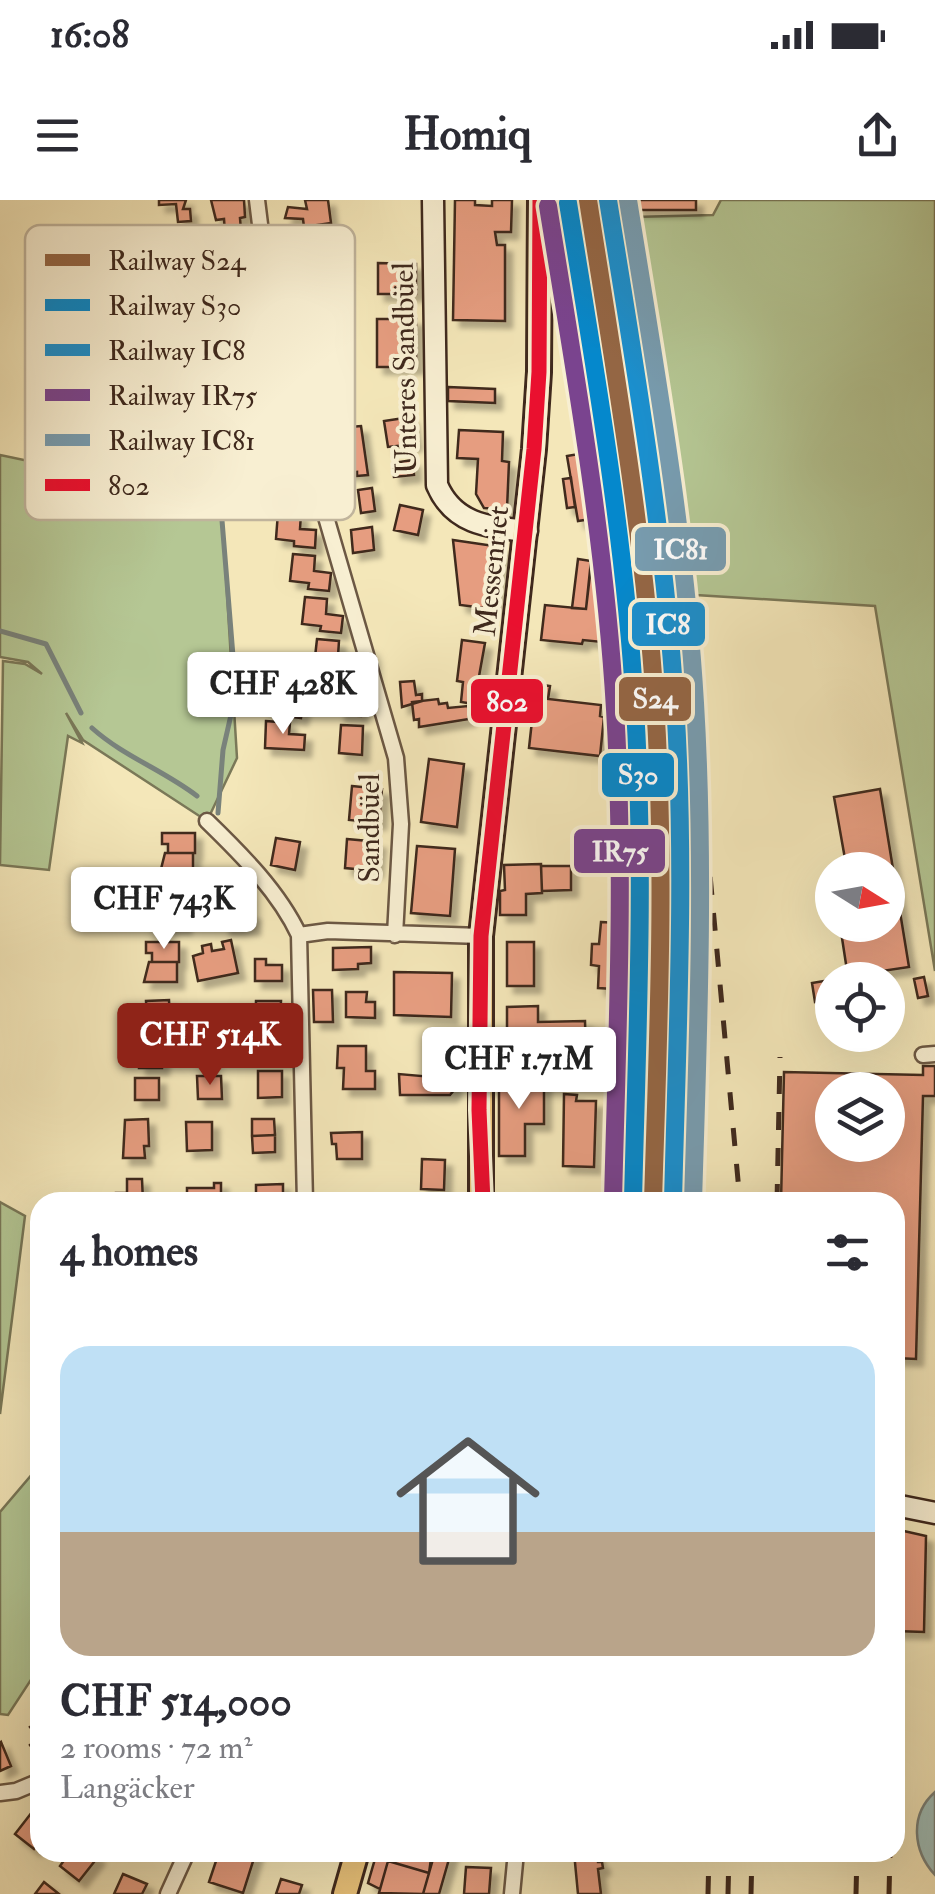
<!DOCTYPE html>
<html lang="en">
<head>
<meta charset="utf-8">
<style>
  body { margin:0; font-family:"IM FELL Double Pica",serif; background:#f2f2f3; color:#2b2b33; height:100vh; display:flex; flex-direction:column; font-size:38px; white-space:nowrap }
  * { box-sizing:border-box; margin:0 }
  p { font-size:32px; color:#7c7c81 }
  .icon { flex:none; width:55px; height:55px; fill:none; stroke:currentColor; stroke-width:2; stroke-linecap:round; stroke-linejoin:round }
  .map { position:relative; flex:1; overflow:hidden }
  .sheet { position:absolute; left:30px; top:992px; width:875px; height:670px; display:flex; flex-direction:column; background:#fff; border-radius:30px; box-shadow:0 10px 40px #0002 }
  .sheet>* { flex:none }
  .needle { width:65px; rotate:101deg }
  .controls { position:absolute; left:815px; top:652px; display:grid; gap:20px }
  .controls a { display:grid; place-items:center; width:90px; height:90px; border-radius:50%; background:#fff; box-shadow:0 10px 40px #0002; font-size:50px }
  .price { position:absolute; translate:-50% -85px; padding:0 22px; border-radius:10px; background:#fff; color:#222; font-size:32px; line-height:65px; filter:drop-shadow(0 2px 5px #0008) }
  .price::after { content:''; position:absolute; left:50%; top:60px; width:30px; height:22px; margin-left:-15px; background:inherit; clip-path:polygon(0 0,100% 0,50% 100%) }
  .price.on { background:#8f2418; color:#fff }
  ul { padding:0; list-style:none }
  li { display:grid; align-content:center; gap:20px; height:530px; padding:0 30px }
  li+li { border-top:2px solid #e1e1e2 }
  li span { display:grid; place-items:center; height:310px; border-radius:30px; color:#555 }
  li>.icon { margin-inline-start:auto }
  span .icon { width:180px; height:180px; fill:#fffc; stroke-width:1 }
  li b { font-size:42px }
  h2 { display:flex; justify-content:space-between; align-items:center; height:120px; padding:0 30px; font-size:42px }
  .status { display:flex; justify-content:space-between; align-items:center; height:70px; padding:0 50px; background:#fff; direction:ltr }
  .status svg { height:28px; fill:currentColor }
  header { display:flex; justify-content:space-between; align-items:center; height:130px; padding:0 30px; background:#fff; font-size:45px; font-weight:700 }
  .map>svg:first-child { display:block }
  .green { fill:#b5c794; stroke:#7a7858; stroke-width:2.5 }
  .water { fill:#9fbeb9; stroke:#79827b; stroke-width:2.5 }
  .lines { fill:none; stroke-linecap:round; stroke-linejoin:round }
  .stream { stroke:#79827b; stroke-width:5 }
  .building { fill:#e69d80; stroke:#3f291d; stroke-width:2.5; fill-rule:evenodd; filter:url(#shadow) }
  .street-casing { stroke:#6c5844; stroke-width:19 }
  .secondary-casing { stroke:#3f291d; stroke-width:25 }
  .primary-casing { stroke:#3f291d; stroke-width:28 }
  .street { stroke:#f8efd2; stroke-width:14 }
  .secondary { stroke:#f8efd2; stroke-width:20 }
  .primary { stroke:#eac47c; stroke-width:22 }
  .rail { stroke:#3f291d; stroke-width:5; stroke-dasharray:18 18; stroke-linecap:butt }
  .bus-1-casing { stroke:#f8efd2; stroke-width:22 }
  .bus-1 { stroke:#ea102f; stroke-width:15 }
  .rail-1-casing { stroke:#f8efd2; stroke-width:25 }
  .rail-2-casing { stroke:#f8efd2; stroke-width:25 }
  .rail-3-casing { stroke:#f8efd2; stroke-width:25 }
  .rail-4-casing { stroke:#f8efd2; stroke-width:25 }
  .rail-5-casing { stroke:#f8efd2; stroke-width:25 }
  .rail-1 { stroke:#946644; stroke-width:18 }
  .rail-2 { stroke:#0588cc; stroke-width:18 }
  .rail-3 { stroke:#1a8fce; stroke-width:18 }
  .rail-4 { stroke:#7a448f; stroke-width:18 }
  .rail-5 { stroke:#779cb0; stroke-width:18 }
  .labels { text-anchor:middle; dominant-baseline:central; stroke-width:8; stroke-linejoin:round; paint-order:stroke }
  .street-label { font-size:30px; fill:#3f291d; stroke:#f8efd2 }
  .key { fill:#f8efd2; stroke:#c0b49c; stroke-width:2.5 }
  .key-label { font-size:28px; fill:#3f291d }
  .line-badge { stroke:#f8efd2; stroke-width:4 }
  .badge-label { font-size:28px; text-anchor:middle; font-weight:bold; fill:#fff }
</style>
</head>
<body>
<div class="status"><b>16:08</b><svg viewBox="0 0 49 12"><path d="M0 12V9h3v3zM5 12V6h3v6zM10 12V3h3v9zM15 12V0h3v12zM26 1h20v11H26zM47 4h2v5h-2z"/></svg></div>
<header><svg class="icon" aria-label="menu" viewBox="0 0 24 24"><path d="M4 6h16M4 12h16M4 18h16"/></svg>Homiq<svg class="icon" aria-label="share" viewBox="0 0 24 24"><path d="M12 15V3M7 8l5-5 5 5M5 13v7h14v-7"/></svg></header>
<div class="map">
<svg width="935" height="1694" viewBox="0 0 935 1694">
  <defs>
    <filter id="shadow"><feDropShadow dx="7" dy="7" stdDeviation="2.5" flood-color="#0004"/></filter>
  </defs>
  <rect width="100%" height="100%" fill="#f4e7b9"/>
  <filter id="stains"><feTurbulence type="fractalNoise" baseFrequency=".002" numOctaves="4"/><feColorMatrix values="0 0 0 0 .2 0 0 0 0 .09 0 0 0 0 .02 0 0 0 .5 -.17"/></filter>
  <radialGradient id="worn" r=".72"><stop offset=".6" stop-color="#630" stop-opacity="0"/><stop offset="1" stop-color="#630" stop-opacity=".3"/></radialGradient>
  <path class="green" d="M721,0H935V771L875,406L696,395L634,17L713,15Z
    M0,255L100,276L221,295L237,558L207,621L83,540L66,513L82,543L68,536L49,670L0,665L3,461L25,464L42,474L28,462L0,457Z
    M0,1002L25,1016L0,1214Z
    M40,1265V1466L8,1515L0,1514V1312Z"/>
  <path class="water" d="M935,1592V1675C913,1651 909,1615 935,1592Z"/>
  <g class="lines">
    <path class="stream" d="M0,431L46,444L81,513
      M92,528C123,556 163,570 197,596
      M218,613L223,550L236,493L221,308"/>
  </g>
  <path class="building" d="M159,0H186L183,9H190L191,21L178,22L176,4L159,5Z
    M211,0H244L245,17L240,18L241,31L225,33L224,19L216,20Z
    M305,0H328L331,23L304,27L303,19L285,18L288,7L307,9Z
    M455,0H475V5L492,6V0H512L511,32H495L497,45H505V121L453,120Z
    M636,0H696V10H636Z
    M378,63L416,64V94H378Z
    M377,119H416V167H377Z
    M448,187L495,189V203L448,201Z
    M411,217L415,244L388,247L384,221Z
    M361,226L368,275L357,276V272L339,274L336,251L342,250L340,238L351,236L350,227Z
    M459,230L503,232L502,261L509,262L507,309L484,308L476,294L478,259L457,258Z
    M588,242L590,253L600,251L610,316L578,321L567,256L579,254L577,244Z
    M413,260L414,275L394,277L393,263Z
    M571,278L575,307L567,308L563,279Z
    M372,288L375,311L361,313L358,290Z
    M400,305L423,310L418,335L394,330Z
    M278,312L301,314L300,329L316,330L315,348L294,346V341L276,339Z
    M372,327L374,350L353,353L351,330Z
    M453,340L501,347L493,409L460,405Z
    M593,349L605,351L604,364L611,365L602,442L583,440L582,444L541,440L545,405L586,409Z
    M293,354L315,356L314,371L331,373L329,391L308,389L309,383L290,381Z
    M578,359L591,361L586,409L572,408Z
    M305,397L327,399L326,414L343,416L341,433L320,431L321,426L302,424Z
    M317,439L339,441L338,456L355,458L353,475L332,473L333,468L314,466Z
    M462,440L485,443L474,504L461,502L463,482L457,481Z
    M282,479L307,481L301,518L285,516L286,504L280,503Z
    M414,481L416,495L422,494V501L402,507L400,482Z
    M536,484L550,486L548,499L601,505L600,516L604,517L600,556L529,548Z
    M339,489L362,490L361,516L338,515Z
    M438,499L439,504L447,503L448,508L468,506L469,519L419,527V519L414,520L412,502Z
    M620,518L632,520L630,571L614,569Z
    M266,521L290,523L289,534L305,535L304,550L265,548Z
    M341,525L363,526L362,555L339,553Z
    M429,559L464,564L457,627L421,622Z
    M352,586L382,589L379,623L349,620Z
    M880,589L909,767L875,772L876,780H832V799L815,802L812,783L848,777L840,725H888V670H847L834,597Z
    M162,633H195V653H168V644H162Z
    M276,638L300,642L295,670L271,665Z
    M347,639L379,642L376,671L345,668Z
    M417,646L455,649L450,716L411,713Z
    M165,653H193V673H160Z
    M541,664L542,693L526,694V715H500V691L505,690L504,665Z
    M541,666H571V690L542,691Z
    M154,687H187V707H159L160,698H154Z
    M215,695H246V713L222,712V704H215Z
    M157,707H185L184,727H152Z
    M223,712L253,713V728H223Z
    M601,722L635,724L631,790L598,788L599,766L591,765L592,744H599Z
    M231,740L238,773L198,781L193,756L203,753L202,746L211,744L212,751L224,749L222,742Z
    M146,742H179V762H152V753H146Z
    M507,742H534V786H507Z
    M371,747V763L358,764V769L333,770V748Z
    M255,759H266V765H282V781H255Z
    M149,762H177V782H144Z
    M394,772L452,773L451,817L394,815Z
    M924,777L928,796L918,798L914,779Z
    M313,790H332L333,822H314Z
    M346,792H367L366,802H375V818L346,817Z
    M169,800L170,823L147,824L146,801Z
    M256,801H281L280,824H276V836H255Z
    M194,806H221V836H194Z
    M538,806V822L585,821L586,855L507,852V807Z
    M139,845H162V868H139Z
    M338,846H366V871H375V889H343L344,868H337Z
    M431,852H453L454,890L450,895H400L399,874L432,877Z
    M923,866H935V896H923L916,1159L895,1158V1002H781L784,872L923,875ZM832,890H888V945H832Z
    M258,871H282V897L258,898Z
    M197,876H221L222,899H198Z
    M135,878H159V900H135Z
    M499,878H544V924H525V956H499Z
    M564,894L577,895L576,901H596L594,967L563,966Z
    M148,919L149,946H144L145,958H123L125,920Z
    M252,919H274L275,935L252,936Z
    M186,922H212V950L187,951Z
    M362,932V959H337L336,944H332L331,933Z
    M275,935V952L253,953L252,936Z
    M422,959L445,960L444,990L421,989Z
    M127,979H142L143,1002H116V993H127Z
    M214,983H221V997H214V1002H187V988H214Z
    M283,984V1002H256V985Z
    M895,1329L926,1336L924,1432L895,1431Z
    M40,1520V1559L30,1545L39,1538L30,1527Z
    M1,1542L11,1566L0,1571V1543Z
    M36,1607L40,1610V1641L34,1649L15,1634Z
    M70,1652H92L98,1657L79,1681L60,1666Z
    M219,1652H256L243,1693L209,1682Z
    M390,1652H432L429,1673L388,1661Z
    M432,1652H451L439,1694H423L433,1659L430,1658Z
    M574,1652H597L598,1662H602L603,1668L598,1669L601,1694H578Z
    M375,1659L388,1661L380,1689L368,1683Z
    M388,1661L429,1673L423,1694L379,1693Z
    M466,1667L491,1668L489,1694H464Z
    M123,1674L147,1684L142,1694H114Z
    M281,1679L302,1685L299,1694H276Z
    M44,1682L59,1694H35Z"/>
  <g class="lines">
    <g class="street-casing">
      <path id="street" d="M257,0L270,105L283,169L396,558L401,624L395,735
        M207,621C241,654 279,692 299,735
        M923,855L935,854
        M305,1002L299,735L328,731L481,736
        M0,1593L16,1591L40,1581
        M168,1694L187,1652
        M512,1694L516,1652"/>
    </g>
    <g class="secondary-casing">
      <path id="secondary" d="M433,0L437,285C454,325 489,327 527,331
        M895,1305L935,1313"/>
    </g>
    <g class="primary-casing">
      <path id="primary" d="M481,1002V736L534,249L539,172L540,0
        M345,1694L357,1652"/>
    </g>
    <use href="#street" class="street"/>
    <use href="#secondary" class="secondary"/>
    <use href="#primary" class="primary"/>
    <path class="rail" d="M616,0L688,435L740,1002
      M777,1002L780,857
      M708,1694L709,1652
      M728,1694L729,1652
      M751,1694L752,1652
      M856,1694L857,1652
      M889,1694L890,1652"/>
    <g class="bus-1-casing">
      <path id="bus-1" d="M483,1002L479,910L481,736L534,249L539,172L540,0"/>
    </g>
    <use href="#bus-1" class="bus-1"/>
    <g class="rail-1-casing">
      <path id="rail-1" d="M588,0C614,167 644,334 655,503C666,669 658,836 653,1002"/>
    </g>
    <g class="rail-2-casing">
      <path id="rail-2" d="M568,3C595,170 625,338 635,508C645,672 637,837 633,1001"/>
    </g>
    <g class="rail-3-casing">
      <path id="rail-3" d="M608,0C635,167 664,334 675,503C686,669 677,836 673,1002"/>
    </g>
    <g class="rail-4-casing">
      <path id="rail-4" d="M548,6C575,173 605,340 615,509C625,673 617,837 613,1001"/>
    </g>
    <g class="rail-5-casing">
      <path id="rail-5" d="M628,0C655,167 685,334 695,503C705,669 698,836 693,1002"/>
    </g>
    <use href="#rail-1" class="rail-1"/>
    <use href="#rail-2" class="rail-2"/>
    <use href="#rail-3" class="rail-3"/>
    <use href="#rail-4" class="rail-4"/>
    <use href="#rail-5" class="rail-5"/>
  </g>
  <g class="labels">
    <g class="street-label">
      <text transform="translate(405 168) rotate(-91)">Unteres Sandbüel</text>
      <text transform="translate(492 371) rotate(-84)">Messenriet</text>
      <text transform="translate(369 628) rotate(-90)">Sandbüel</text>
    </g>
  </g>
  <rect x="25" y="25" width="330" height="295" rx="15" class="key"/>
  <rect x="45" y="54" width="45" height="12" fill="#946644"/>
  <rect x="45" y="99" width="45" height="12" fill="#0588cc"/>
  <rect x="45" y="144" width="45" height="12" fill="#1a8fce"/>
  <rect x="45" y="189" width="45" height="12" fill="#7a448f"/>
  <rect x="45" y="234" width="45" height="12" fill="#779cb0"/>
  <rect x="45" y="279" width="45" height="12" fill="#ea102f"/>
  <g class="key-label">
    <text x="108" y="70">Railway S24</text>
    <text x="108" y="115">Railway S30</text>
    <text x="108" y="160">Railway IC8</text>
    <text x="108" y="205">Railway IR75</text>
    <text x="108" y="250">Railway IC81</text>
    <text x="108" y="295">802</text>
  </g>
  <g class="line-badge">
    <rect x="633" y="325" width="95" height="48" rx="10" fill="#779cb0"/>
    <rect x="630" y="400" width="77" height="48" rx="10" fill="#1a8fce"/>
    <rect x="617" y="475" width="76" height="48" rx="10" fill="#946644"/>
    <rect x="469" y="477" width="76" height="48" rx="10" fill="#ea102f"/>
    <rect x="600" y="551" width="76" height="48" rx="10" fill="#0588cc"/>
    <rect x="572" y="627" width="95" height="48" rx="10" fill="#7a448f"/>
  </g>
  <g class="badge-label">
    <text x="681" y="359">IC81</text>
    <text x="668" y="434">IC8</text>
    <text x="655" y="508">S24</text>
    <text x="507" y="511">802</text>
    <text x="638" y="584">S30</text>
    <text x="620" y="661">IR75</text>
  </g>
  <rect width="100%" height="100%" filter="url(#stains)"/>
  <rect width="100%" height="100%" fill="url(#worn)"/>
</svg>
<div class="controls">
<a><svg class="needle" viewBox="-14 -14 28 28"><path d="M0-13l5 13h-10z" fill="#e53935"/><path d="M0 13l5-13h-10z" fill="#7c7c81"/></svg></a>
<a><svg class="icon" aria-label="locate" viewBox="0 0 24 24"><circle cx="12" cy="12" r="6"/><path d="M12 2v4M12 18v4M2 12h4M18 12h4"/></svg></a>
<a><svg class="icon" aria-label="layers" viewBox="0 0 24 24"><path d="M12 4l9 5-9 5-9-5zM3 14l9 5 9-5"/></svg></a>
</div>
<b class="price" style="left:283px;top:537px">CHF 428K</b>
<b class="price" style="left:164px;top:752px">CHF 743K</b>
<b class="price on" style="left:210px;top:888px">CHF 514K</b>
<b class="price" style="left:519px;top:912px">CHF 1.71M</b>
<section class="sheet">
<h2>4 homes<svg class="icon" aria-label="filters" viewBox="0 0 24 24"><path d="M4 7h16M4 17h16"/><circle cx="9" cy="7" r="2"/><circle cx="15" cy="17" r="2"/></svg></h2>
<ul>
<li><span style="background:linear-gradient(#bfe0f5 60%,#b9a48a 0)"><svg class="icon" aria-label="home" viewBox="0 0 24 24"><path d="M3 11l9-7 9 7M6 9v11h12V9"/></svg></span><div><b>CHF 514,000</b><p>2 rooms · 72 m²</p><p>Langäcker</p></div></li>
</ul>
</section>
</div>
</body>
</html>
